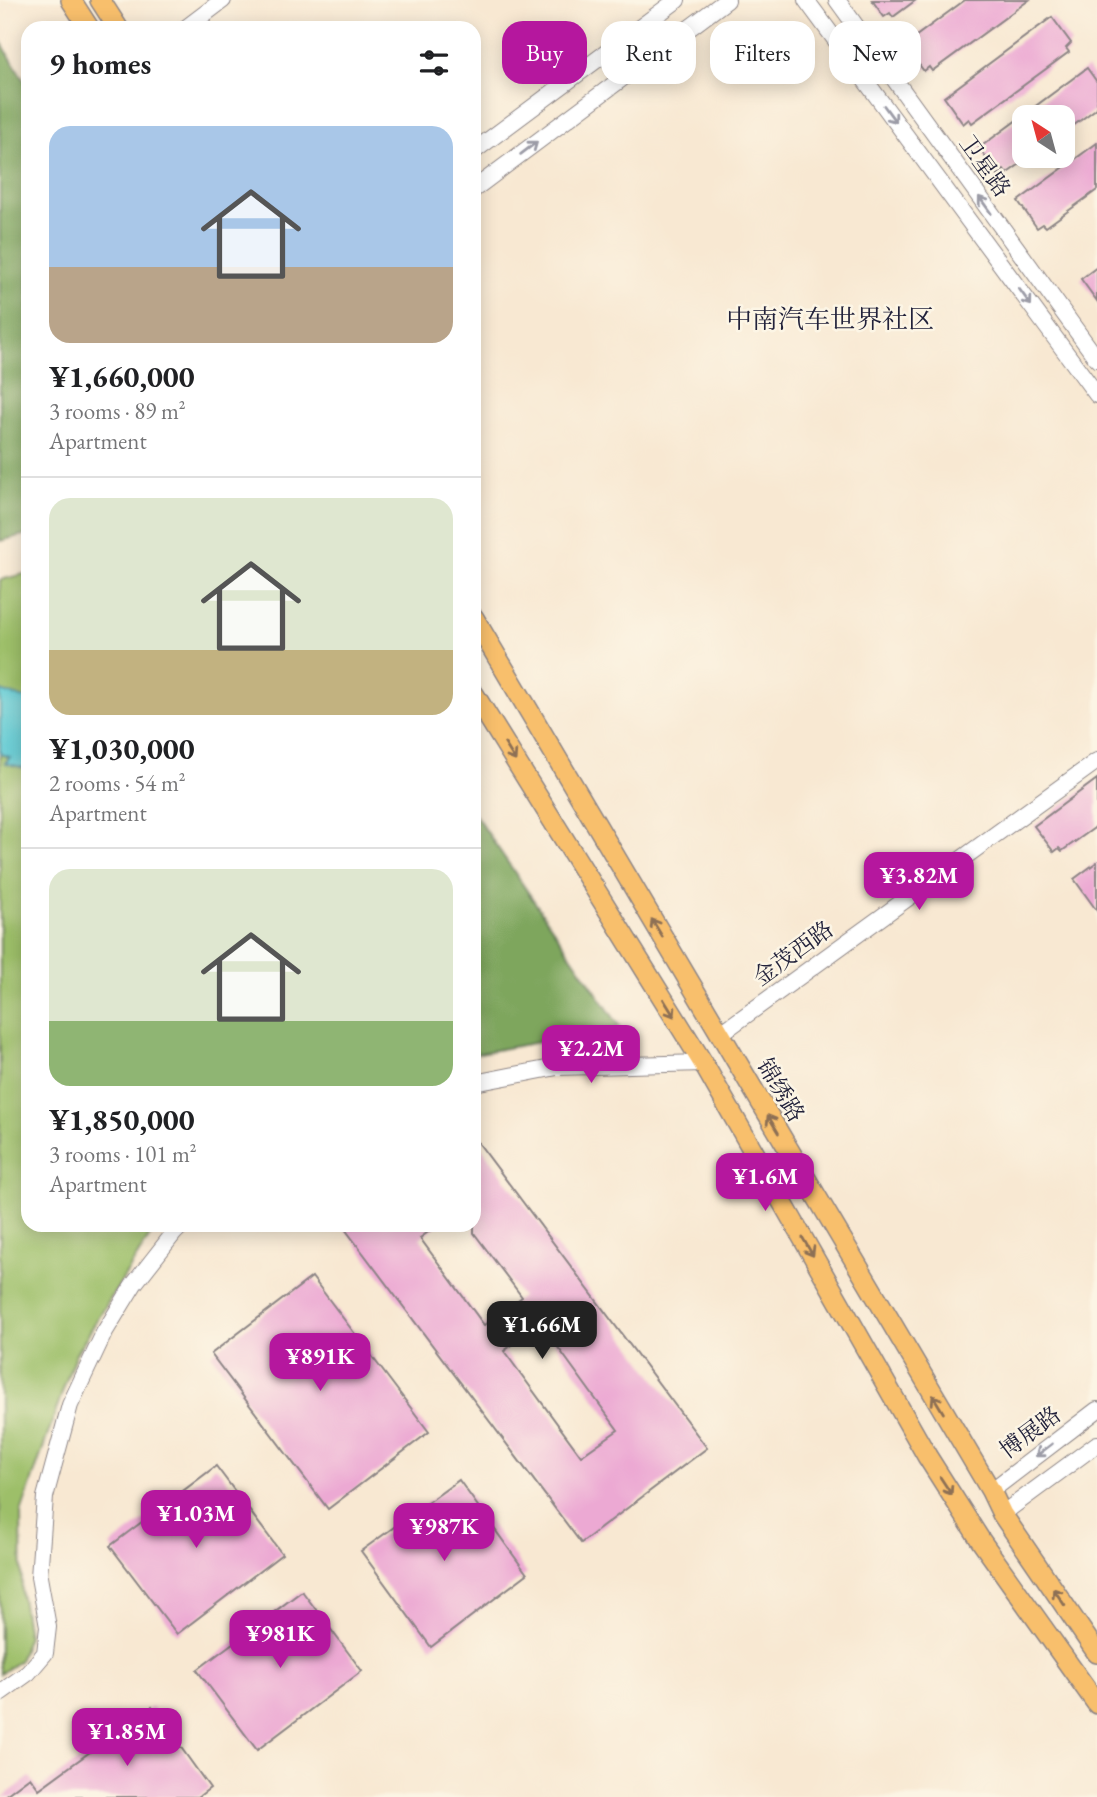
<!DOCTYPE html>
<html lang="en">
<head>
<meta charset="utf-8">
<style>
  body { margin:0; font-family:"EB Garamond","Noto Serif SC",serif; background:#f2f2f2; color:#202124; height:100vh; display:flex; flex-direction:column; font-size:26px; white-space:nowrap }
  * { box-sizing:border-box; margin:0 }
  p { font-size:23px; color:#757577 }
  .icon { flex:none; width:38px; height:38px; fill:none; stroke:currentColor; stroke-width:2; stroke-linecap:round; stroke-linejoin:round }
  .map { position:relative; flex:1; overflow:hidden }
  .side { position:absolute; left:21px; top:21px; width:460px; height:1211px; display:flex; flex-direction:column; background:#fff; border-radius:21px; box-shadow:0 4px 18px #0003 }
  .side>* { flex:none }
  .guide { position:absolute; left:502px; top:21px; width:488px; height:63px; display:flex; gap:14px }
  .needle { width:46px; rotate:324deg }
  .controls { position:absolute; left:1012px; top:105px; display:grid; gap:14px }
  .controls a { display:grid; place-items:center; width:63px; height:63px; border-radius:14px; background:#fff; box-shadow:0 4px 18px #0003; font-size:35px }
  .price { position:absolute; translate:-50% -60px; padding:0 16px; border-radius:14px; background:#b5179e; color:#fff; font-size:23px; line-height:46px; filter:drop-shadow(0 2px 4px #0008) }
  .price::after { content:''; position:absolute; left:50%; top:42px; width:21px; height:16px; margin-left:-10px; background:inherit; clip-path:polygon(0 0,100% 0,50% 100%) }
  .price.active { background:#222; color:#fff }
  ul { padding:0; list-style:none }
  li { display:grid; align-content:center; gap:14px; height:371px; padding:0 28px }
  li+li { border-top:2px solid #e0e0e0 }
  li span { display:grid; place-items:center; height:217px; border-radius:21px; color:#555 }
  li>.icon { margin-inline-start:auto }
  span .icon { width:126px; height:126px; fill:#fffc; stroke-width:1 }
  li b { font-size:30px }
  h2 { display:flex; justify-content:space-between; align-items:center; height:84px; padding:0 28px; font-size:30px }
  .tag { padding:0 24px; border-radius:21px; background:#fff; box-shadow:0 4px 18px #0003; font-size:24px; line-height:63px }
  .tag.active { background:#b5179e; color:#fff }
  .map>svg:first-child { display:block }
  .green { fill:#9dbf69; stroke:#607052; stroke-width:2 }
  .forest { fill:#7ea65d; stroke:#50644c; stroke-width:2 }
  .water { fill:#5dcad4; stroke:#407688; stroke-width:2 }
  .building { fill:#eca9d3; fill-rule:evenodd }
  .lines { fill:none; stroke-linecap:round; stroke-linejoin:round }
  .minor-casing { stroke:#8d8586; stroke-width:18 }
  .major-casing { stroke:#8d8586; stroke-width:22 }
  .minor { stroke:#fff; stroke-width:16 }
  .major { stroke:#f8bf6c; stroke-width:19 }
  .oneway { stroke:#9c9ca7 }
  .oneway2 { stroke:#8d7054 }
  .labels { text-anchor:middle; dominant-baseline:central; stroke-width:5; stroke-linejoin:round; paint-order:stroke }
  .street-label { font-size:23px; fill:#22223b; stroke:#fcf5e5 }
  .quarter-label { font-size:26px; fill:#22223b; stroke:#fcf5e5 }
</style>
</head>
<body>
<div class="map">
<svg width="1097" height="1797" viewBox="0 0 1097 1797">
  <rect width="100%" height="100%" fill="#fcf5e5"/>
  <filter id="ink" filterUnits="userSpaceOnUse"><feTurbulence type="fractalNoise" baseFrequency=".0143" numOctaves="2"/><feDisplacementMap in="SourceGraphic" scale="14" xChannelSelector="R" yChannelSelector="G"/><feConvolveMatrix kernelMatrix="1 2 1 2 8 2 1 2 1" color-interpolation-filters="sRGB"/></filter>
  <filter id="wash" filterUnits="userSpaceOnUse"><feTurbulence type="fractalNoise" baseFrequency=".00686" numOctaves="4" result="noise"/><feDisplacementMap in="SourceGraphic" scale="28" xChannelSelector="R" yChannelSelector="G"/><feGaussianBlur stdDeviation="1.57" result="paint"/><feColorMatrix in="noise" values="0 0 0 0 0 0 0 0 0 0 0 0 0 0 0 0 0 1.4 0 .05"/><feComposite in="paint" operator="in"/></filter>
  <g filter="url(#wash)">
    <rect width="100%" height="100%" fill="#f8e8d2"/>
    <path class="green" d="M28,573V1225H157L75,1355L21,1513L22,1598L28,1636L19,1661L0,1674V580Z"/>
    <path class="forest" d="M0,40L28,87V534L0,541Z
      M474,813L620,1027L474,1054Z"/>
    <path class="water" d="M0,691L28,699V769L5,763L10,757L0,754Z"/>
    <g id="blocks">
      <path class="building" d="M872,0H916L893,17L890,13L884,17Z
        M965,0H1029L932,71L929,67L924,71L904,45Z
        M1052,17L1071,43L1066,48L1069,52L972,123L969,119L963,124L944,97Z
        M1087,68L1097,82V108L1062,134V117H1024V156L1021,158L1023,162L1006,174L1004,170L998,175L979,148Z
        M1097,143V190L1046,227L1043,224L1037,228L1018,201Z
        M1097,267V301L1081,279Z
        M1097,779V826L1062,851L1059,848L1054,852L1034,826Z
        M1097,862V911L1074,879Z
        M474,1137L707,1448L581,1543L342,1225H438L420,1238L484,1325L522,1297L474,1233ZM541,1324L618,1430L581,1456L504,1351Z
        M312,1277L429,1432L328,1509L211,1354Z
        M216,1466L282,1554L177,1634L110,1546Z
        M459,1480L527,1574L431,1647L361,1551Z
        M302,1591L362,1671L257,1750L197,1670Z
        M152,1707L210,1788L198,1797H3L30,1777L39,1789Z"/>
    </g>
  </g>
  <g filter="url(#ink)">
    <use href="#blocks" fill-opacity="0" stroke="#8d8586" stroke-width="2"/>
    <g class="lines">
      <g class="minor-casing">
        <path id="minor" d="M806,0L1097,395
          M837,0L1097,359
          M186,28L223,0
          M474,151L677,0
          M474,189L727,0
          M720,1034L1097,761
          M474,1083L557,1067L703,1063
          M991,1491L1097,1410
          M1002,1514L1097,1444
          M0,1693L28,1673L45,1653L48,1627L39,1577L45,1497L70,1405L104,1333L134,1284L174,1233L182,1225"/>
      </g>
      <g class="major-casing">
        <path id="major" d="M71,0L89,28
          M100,0L118,28
          M474,618L991,1491L1002,1514L1097,1653
          M474,694L703,1063L927,1456L981,1541L1097,1704"/>
      </g>
      <use href="#minor" class="minor"/>
      <use href="#major" class="major"/>
    </g>
    <defs><path id="oneway-shaft" d="M-6 0H5M1.5-3L5.5 0L1.5 3" fill="none" stroke-width="1.6" stroke-linecap="round" stroke-linejoin="round" transform="scale(1.75)"/></defs>
    <g class="oneway">
      <use href="#oneway-shaft" transform="translate(890 114) rotate(54)"/>
      <use href="#oneway-shaft" transform="translate(529 148) rotate(-37)"/>
      <use href="#oneway-shaft" transform="translate(985 205) rotate(-126)"/>
      <use href="#oneway-shaft" transform="translate(1025 297) rotate(54)"/>
      <use href="#oneway-shaft" transform="translate(1044 1450) rotate(143)"/>
    </g>
    <g class="oneway2">
      <use href="#oneway-shaft" transform="translate(510 752) rotate(58)"/>
      <use href="#oneway-shaft" transform="translate(657 928) rotate(-121)"/>
      <use href="#oneway-shaft" transform="translate(669 1008) rotate(58)"/>
      <use href="#oneway-shaft" transform="translate(773 1124) rotate(-121)"/>
      <use href="#oneway-shaft" transform="translate(808 1247) rotate(60)"/>
      <use href="#oneway-shaft" transform="translate(938 1404) rotate(-121)"/>
      <use href="#oneway-shaft" transform="translate(946 1486) rotate(57)"/>
      <use href="#oneway-shaft" transform="translate(1059 1597) rotate(-124)"/>
    </g>
  </g>
  <g class="labels">
    <g class="street-label">
      <text transform="translate(985 166) rotate(54)">卫星路</text>
      <text transform="translate(793 953) rotate(-36)">金茂西路</text>
      <text transform="translate(781 1090) rotate(59)">锦绣路</text>
      <text transform="translate(1030 1432) rotate(-37)">博展路</text>
    </g>
    <g class="quarter-label">
      <text x="830" y="319">中南汽车世界社区</text>
    </g>
  </g>
</svg>
<div class="controls">
<a><svg class="needle" viewBox="-14 -14 28 28"><path d="M0-13l5 13h-10z" fill="#e53935"/><path d="M0 13l5-13h-10z" fill="#757577"/></svg></a>
</div>
<b class="price" style="left:919px;top:912px">¥3.82M</b>
<b class="price" style="left:591px;top:1085px">¥2.2M</b>
<b class="price" style="left:765px;top:1213px">¥1.6M</b>
<b class="price active" style="left:542px;top:1361px">¥1.66M</b>
<b class="price" style="left:320px;top:1393px">¥891K</b>
<b class="price" style="left:196px;top:1550px">¥1.03M</b>
<b class="price" style="left:444px;top:1563px">¥987K</b>
<b class="price" style="left:280px;top:1670px">¥981K</b>
<b class="price" style="left:127px;top:1768px">¥1.85M</b>
<div class="guide">
<a class="tag active">Buy</a>
<a class="tag">Rent</a>
<a class="tag">Filters</a>
<a class="tag">New</a>
</div>
<section class="side">
<h2>9 homes<svg class="icon" aria-label="filters" viewBox="0 0 24 24"><path d="M4 7h16M4 17h16"/><circle cx="9" cy="7" r="2"/><circle cx="15" cy="17" r="2"/></svg></h2>
<ul>
<li><span style="background:linear-gradient(#a9c7e8 65%,#b9a48a 0)"><svg class="icon" aria-label="home" viewBox="0 0 24 24"><path d="M3 11l9-7 9 7M6 9v11h12V9"/></svg></span><div><b>¥1,660,000</b><p>3 rooms · 89 m²</p><p>Apartment</p></div></li>
<li><span style="background:linear-gradient(#dfe7d0 70%,#c2b280 0)"><svg class="icon" aria-label="home" viewBox="0 0 24 24"><path d="M3 11l9-7 9 7M6 9v11h12V9"/></svg></span><div><b>¥1,030,000</b><p>2 rooms · 54 m²</p><p>Apartment</p></div></li>
<li><span style="background:linear-gradient(#dfe7d0 70%,#8fb573 0)"><svg class="icon" aria-label="home" viewBox="0 0 24 24"><path d="M3 11l9-7 9 7M6 9v11h12V9"/></svg></span><div><b>¥1,850,000</b><p>3 rooms · 101 m²</p><p>Apartment</p></div></li>
</ul>
</section>
</div>
</body>
</html>
